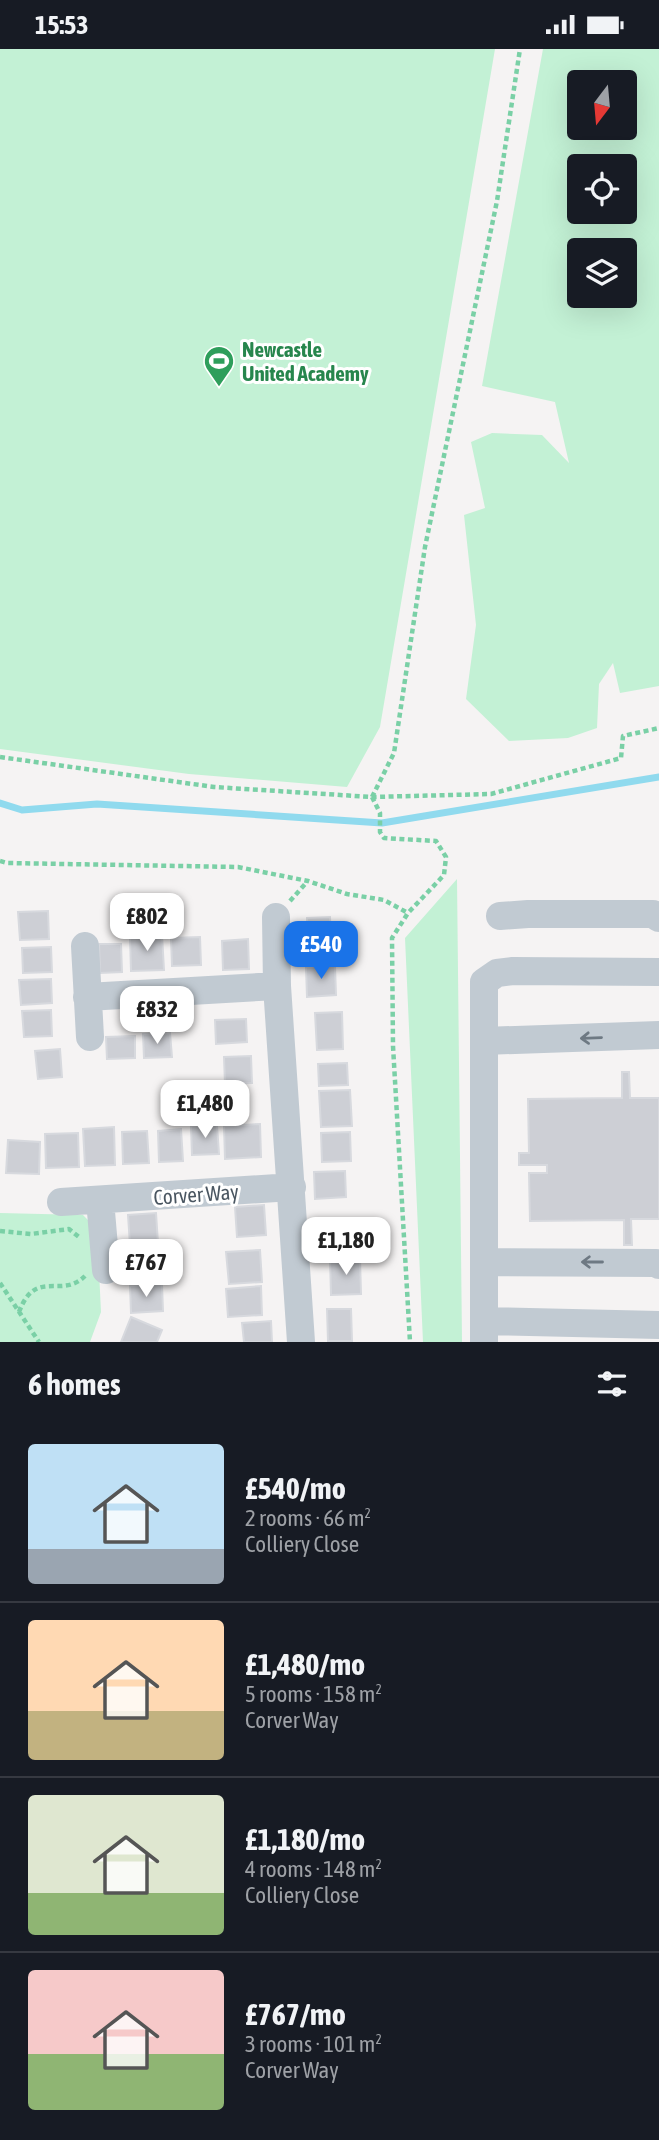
<!DOCTYPE html>
<html lang="en">
<head>
<meta charset="utf-8">
<style>
  body { margin:0; font-family:"Asap Condensed",sans-serif; background:#242831; color:#f1f3f6; height:100vh; display:flex; flex-direction:column; font-size:26px; white-space:nowrap }
  * { box-sizing:border-box; margin:0 }
  p { font-size:23px; color:#9ea1a6 }
  .icon { flex:none; width:38px; height:38px; fill:none; stroke:currentColor; stroke-width:2; stroke-linecap:round; stroke-linejoin:round }
  .map { position:relative; height:1293px; overflow:hidden }
  .panel { display:flex; flex-direction:column; background:#171b24; flex:1 }
  .panel>* { flex:none }
  .needle { width:46px; rotate:196deg }
  .buttons { position:absolute; left:567px; top:21px; display:grid; gap:14px }
  .buttons a { display:grid; place-items:center; width:70px; height:70px; border-radius:7px; background:#171b24; box-shadow:0 7px 28px #0002; font-size:35px }
  .price { position:absolute; translate:-50% -60px; padding:0 16px; border-radius:14px; background:#fff; color:#222; font-size:23px; line-height:46px; filter:drop-shadow(0 2px 4px #0008) }
  .price::after { content:''; position:absolute; left:50%; top:42px; width:21px; height:16px; margin-left:-10px; background:inherit; clip-path:polygon(0 0,100% 0,50% 100%) }
  .price.on { background:#1a73e8; color:#fff }
  ul { padding:0; list-style:none }
  li { display:flex; align-items:center; gap:21px; height:175px; padding:0 28px }
  li+li { border-top:2px solid #363941 }
  li span { display:grid; place-items:center; flex:none; width:196px; height:140px; border-radius:7px; color:#555 }
  li>.icon { margin-inline-start:auto }
  span .icon { width:84px; height:84px; fill:#fffc; stroke-width:1 }
  li b { font-size:30px }
  h2 { display:flex; justify-content:space-between; align-items:center; height:84px; padding:0 28px; font-size:30px }
  .status { display:flex; justify-content:space-between; align-items:center; height:49px; padding:0 35px; background:#171b24; direction:ltr }
  .status svg { height:19px; fill:currentColor }
  .map>svg:first-child { display:block }
  .green { fill:#c3f1d5; fill-rule:evenodd }
  .lines { fill:none; stroke-linecap:round; stroke-linejoin:round }
  .stream { stroke:#90daee; stroke-width:7 }
  .building { fill:#cdcfd5; stroke:#d7d9de; stroke-width:2 }
  .path { stroke:#7ad0a6; stroke-width:4.5; stroke-dasharray:5 3.5; stroke-linecap:butt }
  .minor { stroke:#c1cad2; stroke-width:28 }
  .oneway { stroke:#6e7983 }
  .labels { text-anchor:middle; dominant-baseline:central; stroke-width:6; stroke-linejoin:round; paint-order:stroke }
  .leisure-label { font-size:21px; font-weight:bold; fill:#27864d; stroke:#fff; text-anchor:start }
  .street-label { font-size:21px; fill:#4a5661; stroke:#fff }
</style>
</head>
<body>
<div class="status"><b>15:53</b><svg viewBox="0 0 49 12"><path d="M0 12V9h3v3zM5 12V6h3v6zM10 12V3h3v9zM15 12V0h3v12zM26 1h20v11H26zM47 4h2v5h-2z"/></svg></div>
<div class="map">
<svg width="659" height="1293" viewBox="0 0 659 1293">
  <rect width="100%" height="100%" fill="#f5f3f3"/>
  <path class="green" d="M0,0H495L380,678L347,738L189,725L0,700Z
    M543,0H659V637L620,644L613,614L599,635L597,679L568,689L509,692L466,650L476,576L464,466L485,459L471,393L492,384L542,386L569,414L555,353L482,337ZM579,33H625V79H579ZM579,117H625V163H579ZM579,201H625V247H579Z
    M457,830L462,1293H423L405,889Z
    M0,1164L83,1166L97,1180L101,1263L90,1293H0Z"/>
  <g class="lines">
    <path class="stream" d="M0,754L22,761L97,755L382,774L659,728"/>
  </g>
  <path class="building" d="M48,862L49,890L20,891L18,863Z
    M330,868L331,892L308,893L307,869Z
    M162,886L164,921L131,922L130,888Z
    M200,888L201,916L172,917L171,889Z
    M248,890L249,920L223,921L222,892Z
    M99,895H121L122,923L100,924Z
    M51,898L52,923L23,924L22,899Z
    M335,917L336,946L307,948L306,918Z
    M51,930L52,954L21,956L19,931Z
    M51,961L52,987L24,988L22,962Z
    M342,963L343,1000L317,1001L315,964Z
    M246,970L247,993L216,995L215,971Z
    M170,984L172,1008L144,1009L143,985Z
    M135,987V1009L107,1010L106,988Z
    M60,1000L62,1028L38,1030L35,1002Z
    M251,1007L252,1034L225,1035L224,1008Z
    M347,1014L348,1036L319,1037L318,1015Z
    M622,1023H629L630,1049H659V1170H631L632,1196H624V1171L530,1172L529,1124H547V1116H519V1104H529L528,1050L622,1049Z
    M350,1041L352,1077L321,1078L319,1042Z
    M260,1075L261,1108L225,1110L224,1077Z
    M217,1076L219,1105L192,1106L191,1077Z
    M114,1078L115,1116L85,1117L83,1080Z
    M181,1080L183,1112L159,1113L158,1082Z
    M147,1082L149,1114L123,1115L122,1083Z
    M350,1083L351,1112L322,1113L321,1084Z
    M78,1084L79,1118L46,1119L45,1085Z
    M8,1091L40,1093L39,1125L6,1124Z
    M345,1122L346,1148L315,1150L314,1123Z
    M264,1156L266,1186L237,1188L235,1158Z
    M156,1164L158,1194L130,1196L128,1166Z
    M344,1174L346,1206L318,1207L316,1175Z
    M162,1199L164,1229L133,1231L131,1200Z
    M260,1201L262,1233L229,1235L226,1203Z
    M360,1209L361,1245L331,1246L330,1210Z
    M162,1235L163,1262L131,1264L130,1237Z
    M261,1237L262,1266L228,1268L226,1240Z
    M327,1260H351L352,1292H328Z
    M131,1268L162,1281L157,1293H121Z
    M271,1272L272,1293H244L242,1274Z"/>
  <g class="lines">
    <path class="path" d="M0,708L214,738L372,748L491,745L621,709L623,687L659,679
      M372,748L394,704L425,498L497,152L520,0
      M372,748L380,764V783L384,789L436,792L446,808L444,826L408,864L392,889L393,997L410,1293
      M0,812L7,814L238,818L308,832L347,845L384,851L408,864
      M290,852L307,833
      M0,1182L31,1185L69,1180L79,1188
      M0,1234L39,1293
      M19,1263C36,1218 61,1251 85,1227"/>
    <path class="minor" d="M500,867L528,865H653L659,869
      M276,868L277,937L301,1293
      M85,897L90,988
      M87,948L277,937
      M484,992L659,986
      M100,1151L106,1221
      M61,1153L292,1138
      M484,1213L656,1214L659,1216
      M484,1272L659,1276
      M484,1293V933L497,924L513,922L659,923"/>
  </g>
  <defs><path id="oneway-shaft" d="M-6 0H5M1.5-3L5.5 0L1.5 3" fill="none" stroke-width="1.6" stroke-linecap="round" stroke-linejoin="round" transform="scale(1.75)"/></defs>
  <g class="oneway">
    <use href="#oneway-shaft" transform="translate(591 989) rotate(178)"/>
    <use href="#oneway-shaft" transform="translate(592 1213) rotate(-180)"/>
  </g>
  <defs>
    <g id="stadium-pin" transform="scale(1.575)"><path d="M0 17L-7.5 6A9.5 9.5 0 1 1 7.5 6Z" fill="#2e9e5b" stroke="#fff"/><path d="M0-5a6.5 5 0 1 0 0 10a6.5 5 0 1 0 0-10ZM-3.5-1.8h7v3.6h-7Z" fill="#fff"/></g>
  </defs>
  <g fill-rule="evenodd">
    <use href="#stadium-pin" x="219" y="312"/>
  </g>
  <g class="labels">
    <g class="leisure-label">
      <text x="242" y="300">Newcastle<tspan x="242" dy="24">United Academy</tspan></text>
    </g>
    <g class="street-label">
      <text transform="translate(196 1145) rotate(-4)">Corver Way</text>
    </g>
  </g>
</svg>
<div class="buttons">
<a><svg class="needle" viewBox="-14 -14 28 28"><path d="M0-13l5 13h-10z" fill="#e53935"/><path d="M0 13l5-13h-10z" fill="#9ea1a6"/></svg></a>
<a><svg class="icon" aria-label="locate" viewBox="0 0 24 24"><circle cx="12" cy="12" r="6"/><path d="M12 2v4M12 18v4M2 12h4M18 12h4"/></svg></a>
<a><svg class="icon" aria-label="layers" viewBox="0 0 24 24"><path d="M12 4l9 5-9 5-9-5zM3 14l9 5 9-5"/></svg></a>
</div>
<b class="price" style="left:147px;top:904px">£802</b>
<b class="price on" style="left:321px;top:932px">£540</b>
<b class="price" style="left:157px;top:997px">£832</b>
<b class="price" style="left:205px;top:1091px">£1,480</b>
<b class="price" style="left:346px;top:1228px">£1,180</b>
<b class="price" style="left:146px;top:1250px">£767</b>
</div>
<section class="panel">
<h2>6 homes<svg class="icon" aria-label="filters" viewBox="0 0 24 24"><path d="M4 7h16M4 17h16"/><circle cx="9" cy="7" r="2"/><circle cx="15" cy="17" r="2"/></svg></h2>
<ul>
<li><span style="background:linear-gradient(#bfe0f5 75%,#9aa5b1 0)"><svg class="icon" aria-label="home" viewBox="0 0 24 24"><path d="M3 11l9-7 9 7M6 9v11h12V9"/></svg></span><div><b>£540/mo</b><p>2 rooms · 66 m²</p><p>Colliery Close</p></div></li>
<li><span style="background:linear-gradient(#ffd9b3 65%,#c2b280 0)"><svg class="icon" aria-label="home" viewBox="0 0 24 24"><path d="M3 11l9-7 9 7M6 9v11h12V9"/></svg></span><div><b>£1,480/mo</b><p>5 rooms · 158 m²</p><p>Corver Way</p></div></li>
<li><span style="background:linear-gradient(#dfe7d0 70%,#8fb573 0)"><svg class="icon" aria-label="home" viewBox="0 0 24 24"><path d="M3 11l9-7 9 7M6 9v11h12V9"/></svg></span><div><b>£1,180/mo</b><p>4 rooms · 148 m²</p><p>Colliery Close</p></div></li>
<li><span style="background:linear-gradient(#f6c9c9 60%,#8fb573 0)"><svg class="icon" aria-label="home" viewBox="0 0 24 24"><path d="M3 11l9-7 9 7M6 9v11h12V9"/></svg></span><div><b>£767/mo</b><p>3 rooms · 101 m²</p><p>Corver Way</p></div></li>
</ul>
</section>
</body>
</html>
